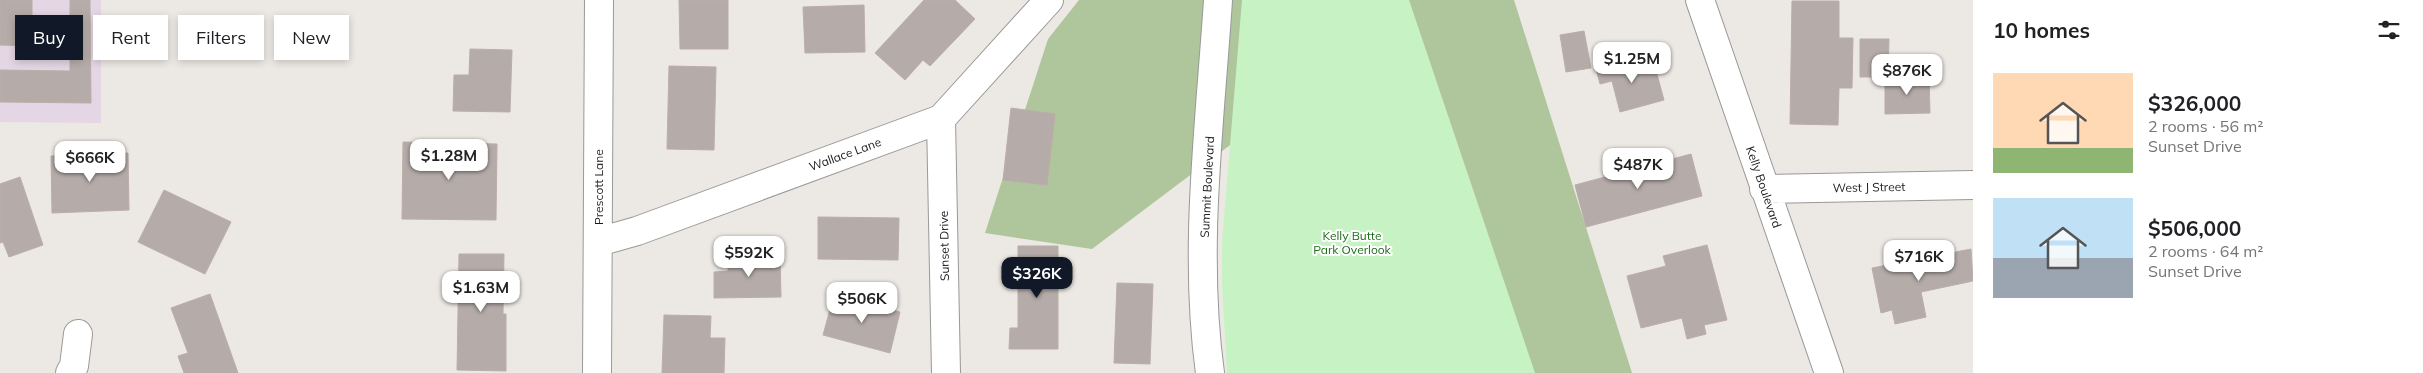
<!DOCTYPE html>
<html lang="en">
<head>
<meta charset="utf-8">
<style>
  body { margin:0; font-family:Mulish,sans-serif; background:#f2f2f2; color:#202124; height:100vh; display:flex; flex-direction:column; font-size:19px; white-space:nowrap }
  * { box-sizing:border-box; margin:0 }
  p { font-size:16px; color:#757577 }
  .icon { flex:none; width:28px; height:28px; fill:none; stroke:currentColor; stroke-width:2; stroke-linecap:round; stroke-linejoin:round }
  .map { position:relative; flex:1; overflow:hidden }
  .details { display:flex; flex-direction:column; background:#fff; width:450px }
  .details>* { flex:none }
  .top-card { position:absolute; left:15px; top:15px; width:475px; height:45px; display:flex; gap:10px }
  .price { position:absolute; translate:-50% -42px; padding:0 11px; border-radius:10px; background:#fff; color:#222; font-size:16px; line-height:32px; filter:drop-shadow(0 1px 2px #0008) }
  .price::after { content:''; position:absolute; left:50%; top:30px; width:15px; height:11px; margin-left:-8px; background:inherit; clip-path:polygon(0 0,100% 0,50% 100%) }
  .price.selected { background:#111827; color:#fff }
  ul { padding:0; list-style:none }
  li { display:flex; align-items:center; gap:15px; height:125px; padding:0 20px }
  li span { display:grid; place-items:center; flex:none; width:140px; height:100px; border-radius:0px; color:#555 }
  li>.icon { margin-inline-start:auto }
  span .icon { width:60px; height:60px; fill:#fffc; stroke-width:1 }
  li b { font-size:21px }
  h2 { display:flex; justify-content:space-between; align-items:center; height:60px; padding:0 20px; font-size:21px }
  .tag { padding:0 18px; border-radius:0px; background:#fff; box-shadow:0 2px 8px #0003; font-size:18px; line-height:45px }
  .tag.selected { background:#111827; color:#fff }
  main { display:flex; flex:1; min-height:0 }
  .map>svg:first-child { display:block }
  .industrial { fill:#e4d6e4 }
  .forest { fill:#afc69c }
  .park { fill:#c7f2c4 }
  .building { fill:#b5aca9; stroke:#bcada7 }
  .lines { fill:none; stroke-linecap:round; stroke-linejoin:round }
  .minor-casing { stroke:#999; stroke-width:30 }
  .minor { stroke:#fff; stroke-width:28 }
  .labels { text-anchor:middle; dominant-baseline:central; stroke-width:4; stroke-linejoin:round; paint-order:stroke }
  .street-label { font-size:12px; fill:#1c1c1c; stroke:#fff }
  .park-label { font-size:12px; fill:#1e6c18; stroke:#fff }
</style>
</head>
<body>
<main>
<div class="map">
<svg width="1973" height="373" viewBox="0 0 1973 373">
  <rect width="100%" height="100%" fill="#ece8e3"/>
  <path class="industrial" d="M0,0H101V123L0,122Z"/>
  <path class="forest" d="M1079,0H1514L1632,373H1293L1274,112L1092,249L985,233L1048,39Z"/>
  <path class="park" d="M1242,0H1409L1535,373H1227L1222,285V242Z"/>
  <path class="building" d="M0,0H32V46L0,45Z
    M70,0H90L91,103L0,102V70L70,71Z
    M679,0H728V49H680Z
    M924,0H955L975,19L930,66L923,60L905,80L875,53Z
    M1792,1H1839V38H1853L1852,88H1839L1838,125L1790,124Z
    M864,5L865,52L805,53L803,7Z
    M1584,31L1591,68L1566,72L1560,35Z
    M1860,39H1889L1888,77H1860Z
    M470,49L512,50L510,112L453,111L454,75H469Z
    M1637,57L1641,71L1655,67L1664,100L1620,112L1612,81L1600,84L1596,69Z
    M669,66L716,67L714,150L667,149Z
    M1929,77L1930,113L1885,114V78Z
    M1011,108L1055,114L1047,185L1003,180Z
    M403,142L497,144L496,220L402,219Z
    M128,153L129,210L52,213L51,156Z
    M1691,154L1702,196L1586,227L1575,185Z
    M20,177L43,245L9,257L3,242L0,243V184Z
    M164,190L231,222L205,274L138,242Z
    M818,217L899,218L898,260L818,259Z
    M1707,245L1727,320L1704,325L1706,334L1687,339L1682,318L1641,328L1627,276L1666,266L1663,256Z
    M1018,246H1058V349H1009L1010,328H1018Z
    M1971,249L1973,281L1921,292L1926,317L1895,324L1892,310L1881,313L1872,268Z
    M459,254H504L503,314H506V371L457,370Z
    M780,256L781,297L714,298V272L728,271V257Z
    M1117,283L1153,284L1150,364L1114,363Z
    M210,294L238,373H184L178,356L188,353L171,308Z
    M834,295L900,312L890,353L823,335Z
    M664,315L711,316L710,338H725L724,373H662Z"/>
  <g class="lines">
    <g class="minor-casing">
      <path id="minor" d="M1700,0L1829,373
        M941,119L946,373
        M1764,189L1973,185
        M598,242L637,231L941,119L1049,0
        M70,373L74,366L78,334
        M597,373L599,0
        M1210,373C1193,250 1210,123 1218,0"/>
    </g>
    <use href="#minor" class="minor"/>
  </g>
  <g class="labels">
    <g class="street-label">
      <text transform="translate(845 154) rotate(-20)">Wallace Lane</text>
      <text transform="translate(598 187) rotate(-90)">Prescott Lane</text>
      <text transform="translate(1207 187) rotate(-87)">Summit Boulevard</text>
      <text transform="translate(1764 187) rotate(71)">Kelly Boulevard</text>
      <text transform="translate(1869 187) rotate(-1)">West J Street</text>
      <text transform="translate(944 246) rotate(-91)">Sunset Drive</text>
    </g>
    <g class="park-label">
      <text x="1352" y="235">Kelly Butte<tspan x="1352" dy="14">Park Overlook</tspan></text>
    </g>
  </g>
</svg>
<b class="price" style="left:1632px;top:84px">$1.25M</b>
<b class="price" style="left:1907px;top:96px">$876K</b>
<b class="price" style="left:449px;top:181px">$1.28M</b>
<b class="price" style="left:90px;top:183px">$666K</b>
<b class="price" style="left:1638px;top:190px">$487K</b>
<b class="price" style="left:749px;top:278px">$592K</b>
<b class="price" style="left:1919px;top:282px">$716K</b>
<b class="price selected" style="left:1037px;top:299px">$326K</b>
<b class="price" style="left:481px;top:313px">$1.63M</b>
<b class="price" style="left:862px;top:324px">$506K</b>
<div class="top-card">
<a class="tag selected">Buy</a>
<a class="tag">Rent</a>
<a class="tag">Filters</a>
<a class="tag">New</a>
</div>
</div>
<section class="details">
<h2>10 homes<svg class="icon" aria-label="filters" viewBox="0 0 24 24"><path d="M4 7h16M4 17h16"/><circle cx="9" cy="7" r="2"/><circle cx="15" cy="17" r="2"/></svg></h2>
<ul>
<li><span style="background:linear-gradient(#ffd9b3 75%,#8fb573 0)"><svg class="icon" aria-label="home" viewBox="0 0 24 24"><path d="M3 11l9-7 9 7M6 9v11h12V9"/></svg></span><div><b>$326,000</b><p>2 rooms · 56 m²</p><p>Sunset Drive</p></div></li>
<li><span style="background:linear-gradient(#bfe0f5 60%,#9aa5b1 0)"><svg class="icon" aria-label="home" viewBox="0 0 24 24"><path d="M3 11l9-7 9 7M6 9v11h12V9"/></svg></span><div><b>$506,000</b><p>2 rooms · 64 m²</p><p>Sunset Drive</p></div></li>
</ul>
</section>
</main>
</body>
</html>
